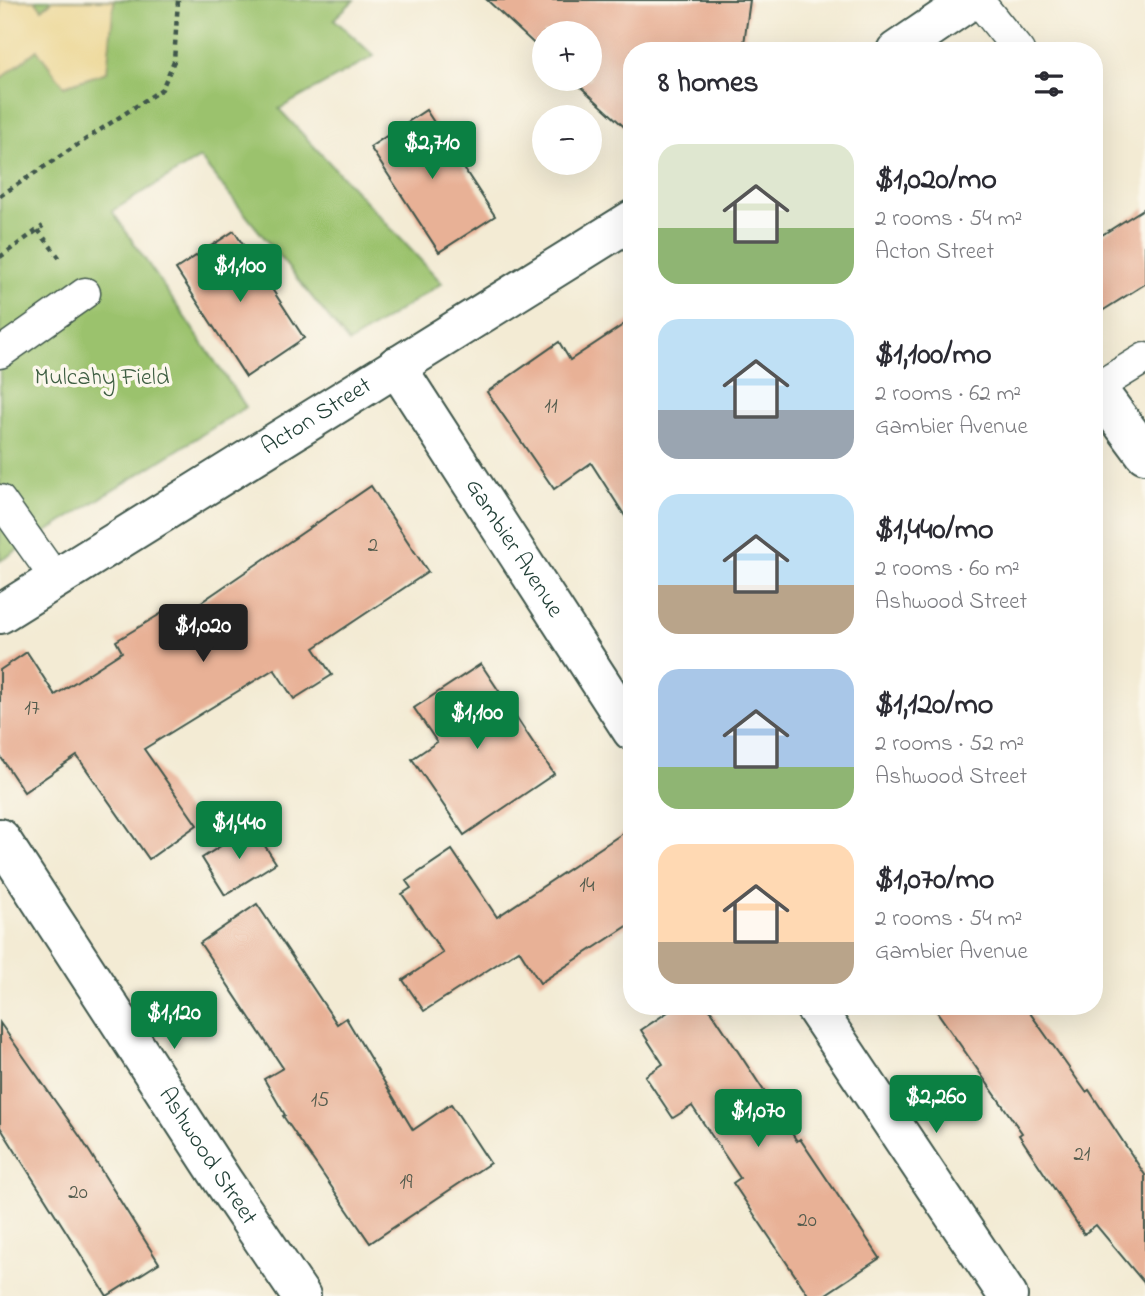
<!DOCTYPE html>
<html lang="en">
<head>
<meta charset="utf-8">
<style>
  body { margin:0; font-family:"Indie Flower",sans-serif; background:#f2f2f3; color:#2b2b33; height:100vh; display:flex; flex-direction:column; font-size:26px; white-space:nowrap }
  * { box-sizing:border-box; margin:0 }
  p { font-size:23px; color:#7c7c81 }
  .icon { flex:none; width:38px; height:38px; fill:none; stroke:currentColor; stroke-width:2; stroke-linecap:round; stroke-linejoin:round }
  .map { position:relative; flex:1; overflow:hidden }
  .details { position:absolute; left:623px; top:42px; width:480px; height:973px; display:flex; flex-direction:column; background:#fff; border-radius:28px; box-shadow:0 7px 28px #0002 }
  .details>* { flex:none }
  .buttons { position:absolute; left:532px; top:21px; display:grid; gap:14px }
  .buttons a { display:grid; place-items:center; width:70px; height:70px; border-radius:50%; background:#fff; box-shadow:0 7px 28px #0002; font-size:35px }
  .price { position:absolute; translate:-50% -60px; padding:0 16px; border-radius:7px; background:#0b8043; color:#fff; font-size:23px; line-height:46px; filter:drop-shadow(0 2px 4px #0008) }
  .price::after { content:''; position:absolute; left:50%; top:42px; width:21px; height:16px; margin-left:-10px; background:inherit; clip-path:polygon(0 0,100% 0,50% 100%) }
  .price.current { background:#222; color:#fff }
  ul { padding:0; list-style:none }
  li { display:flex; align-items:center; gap:21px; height:175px; padding:0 35px }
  li span { display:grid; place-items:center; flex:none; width:196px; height:140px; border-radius:21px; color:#555 }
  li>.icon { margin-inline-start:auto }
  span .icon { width:84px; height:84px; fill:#fffc; stroke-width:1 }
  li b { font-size:30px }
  h2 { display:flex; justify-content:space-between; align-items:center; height:84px; padding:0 35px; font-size:30px }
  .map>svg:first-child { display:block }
  .green { fill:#9bc26d; stroke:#5d8050; stroke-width:2 }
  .sand { fill:#eeda9e; stroke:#868c69; stroke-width:2 }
  .building { fill:#e8b196 }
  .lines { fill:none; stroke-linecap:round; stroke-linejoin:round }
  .service-casing { stroke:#3f574c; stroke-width:33 }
  .minor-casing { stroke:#3f574c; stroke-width:42 }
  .path { stroke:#3f574c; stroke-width:4.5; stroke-dasharray:5 5; stroke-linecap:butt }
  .service { stroke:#fff; stroke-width:30 }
  .minor { stroke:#fff; stroke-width:38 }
  .labels { text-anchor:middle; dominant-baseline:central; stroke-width:7; stroke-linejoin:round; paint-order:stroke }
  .number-label { font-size:21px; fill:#515a4c }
  .park-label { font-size:24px; fill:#3e5e42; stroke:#fbf7ec }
  .street-label { font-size:24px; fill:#1f3d34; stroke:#fbf7ec }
</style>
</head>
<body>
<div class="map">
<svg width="1145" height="1296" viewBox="0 0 1145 1296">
  <rect width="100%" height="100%" fill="#fbf7ec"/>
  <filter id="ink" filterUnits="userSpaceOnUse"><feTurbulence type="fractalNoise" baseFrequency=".0143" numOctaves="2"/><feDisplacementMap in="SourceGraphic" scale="14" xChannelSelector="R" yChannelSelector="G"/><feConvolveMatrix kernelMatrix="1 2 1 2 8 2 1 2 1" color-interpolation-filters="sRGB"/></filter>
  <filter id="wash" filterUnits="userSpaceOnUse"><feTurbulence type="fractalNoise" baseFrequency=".00686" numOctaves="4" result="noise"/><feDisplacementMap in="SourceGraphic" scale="28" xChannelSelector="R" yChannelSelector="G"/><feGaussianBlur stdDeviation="1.57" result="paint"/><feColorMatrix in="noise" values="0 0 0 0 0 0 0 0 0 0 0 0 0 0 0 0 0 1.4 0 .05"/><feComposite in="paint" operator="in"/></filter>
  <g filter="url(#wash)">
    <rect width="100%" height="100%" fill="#f3ebd4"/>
    <path class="green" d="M0,0H354L334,19L374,56L279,109L442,283L349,343L200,158L112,211L246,407L0,561Z"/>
    <path class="sand" d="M0,0H35L42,9L53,0H113L114,2L107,72L64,86L37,50L0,79Z"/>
    <g id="blocks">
      <path class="building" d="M487,0H750L743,51H632V134L572,79H590V33H544V53Z
        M426,110L495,216L439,252L370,147Z
        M1145,208V284L1094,316V240Z
        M234,231L304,338L246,377L176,269Z
        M632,319V527L591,463L554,489L487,392L559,342L570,360Z
        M371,486L428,572L314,648L332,675L294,699L274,669L144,749L197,825L149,859L77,756L24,792L0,756V670L27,652L55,695L122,652L116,641L162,613L169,624Z
        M481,664L554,774L464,835L412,759L437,742L414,708Z
        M252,826L276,863L225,895L202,858Z
        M632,827V923L540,983L519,950L424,1011L403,980L443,953L402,894L411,888L406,881L452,850L497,917Z
        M257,904L337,1024L346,1018L413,1130L451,1104L490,1163L370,1243L283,1116L285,1115L264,1079L283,1068L200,943Z
        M677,1006H708L797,1141L800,1139L880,1258L823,1296H809L733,1183L740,1178L692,1106L673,1118L645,1076L663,1064L641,1030Z
        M933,1006H1025L1086,1092L1089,1090L1145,1175V1284L1096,1225L1084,1234L1019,1135L1022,1133Z
        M0,1023L81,1138L159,1263L107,1296L0,1127Z"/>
    </g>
  </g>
  <g filter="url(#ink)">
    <use href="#blocks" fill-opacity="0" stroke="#3f574c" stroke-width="2"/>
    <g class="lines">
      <g class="service-casing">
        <path id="service" d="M978,0L1019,51
          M0,353L85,293
          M1096,388L1145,358
          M0,500L56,579"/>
      </g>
      <g class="minor-casing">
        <g id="minor">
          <path d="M896,51L971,0"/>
          <path id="s1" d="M396,366L632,731"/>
          <path d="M1094,385L1145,454"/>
          <path id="s2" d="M0,614L632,220"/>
          <path id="s3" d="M0,838L223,1181L301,1296"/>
          <path d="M814,1006L1008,1296"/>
        </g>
      </g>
      <path class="path" d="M0,196L162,89L174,61L178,0
        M38,230L61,260
        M0,257L43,226"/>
      <use href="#service" class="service"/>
      <use href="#minor" class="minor"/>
    </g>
  </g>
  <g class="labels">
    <g class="number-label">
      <text x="551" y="407">11</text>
      <text x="373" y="546">2</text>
      <text x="32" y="709">17</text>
      <text x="587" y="886">14</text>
      <text x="320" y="1101">15</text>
      <text x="1082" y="1155">21</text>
      <text x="406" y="1183">19</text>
      <text x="78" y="1193">20</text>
      <text x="807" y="1221">20</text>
    </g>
    <g class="park-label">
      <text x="102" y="378">Mulcahy Field</text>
    </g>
    <g class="street-label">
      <text stroke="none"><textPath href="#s2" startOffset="373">Acton Street</textPath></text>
      <text stroke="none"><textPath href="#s1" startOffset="217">Gambier Avenue</textPath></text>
      <text stroke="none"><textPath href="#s3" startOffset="380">Ashwood Street</textPath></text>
    </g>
  </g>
</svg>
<div class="buttons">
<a>+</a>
<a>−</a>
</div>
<b class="price" style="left:432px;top:181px">$2,710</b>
<b class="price" style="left:240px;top:304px">$1,100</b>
<b class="price current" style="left:203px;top:664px">$1,020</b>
<b class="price" style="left:477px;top:751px">$1,100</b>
<b class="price" style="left:239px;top:861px">$1,440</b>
<b class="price" style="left:174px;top:1051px">$1,120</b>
<b class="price" style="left:936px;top:1135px">$2,260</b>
<b class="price" style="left:758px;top:1149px">$1,070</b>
<section class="details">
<h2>8 homes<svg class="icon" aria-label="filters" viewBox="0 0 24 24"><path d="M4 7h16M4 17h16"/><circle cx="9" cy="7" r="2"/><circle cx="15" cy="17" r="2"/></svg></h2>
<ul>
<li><span style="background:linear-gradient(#dfe7d0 60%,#8fb573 0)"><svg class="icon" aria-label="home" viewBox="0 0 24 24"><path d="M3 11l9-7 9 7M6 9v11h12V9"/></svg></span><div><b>$1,020/mo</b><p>2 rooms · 54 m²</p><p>Acton Street</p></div></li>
<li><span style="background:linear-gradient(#bfe0f5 65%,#9aa5b1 0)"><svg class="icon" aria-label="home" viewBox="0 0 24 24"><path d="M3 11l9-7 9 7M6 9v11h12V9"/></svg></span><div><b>$1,100/mo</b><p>2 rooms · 62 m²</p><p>Gambier Avenue</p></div></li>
<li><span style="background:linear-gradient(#bfe0f5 65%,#b9a48a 0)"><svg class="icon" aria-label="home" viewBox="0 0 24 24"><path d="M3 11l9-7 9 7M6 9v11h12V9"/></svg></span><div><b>$1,440/mo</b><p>2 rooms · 60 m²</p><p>Ashwood Street</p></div></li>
<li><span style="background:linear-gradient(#a9c7e8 70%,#8fb573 0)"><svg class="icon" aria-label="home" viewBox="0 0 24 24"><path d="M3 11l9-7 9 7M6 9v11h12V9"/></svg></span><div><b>$1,120/mo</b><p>2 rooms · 52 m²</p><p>Ashwood Street</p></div></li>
<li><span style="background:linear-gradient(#ffd9b3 70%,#b9a48a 0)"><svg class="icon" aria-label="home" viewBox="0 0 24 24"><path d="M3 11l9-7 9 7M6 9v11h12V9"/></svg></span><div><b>$1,070/mo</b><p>2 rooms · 54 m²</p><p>Gambier Avenue</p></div></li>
</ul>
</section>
</div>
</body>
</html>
